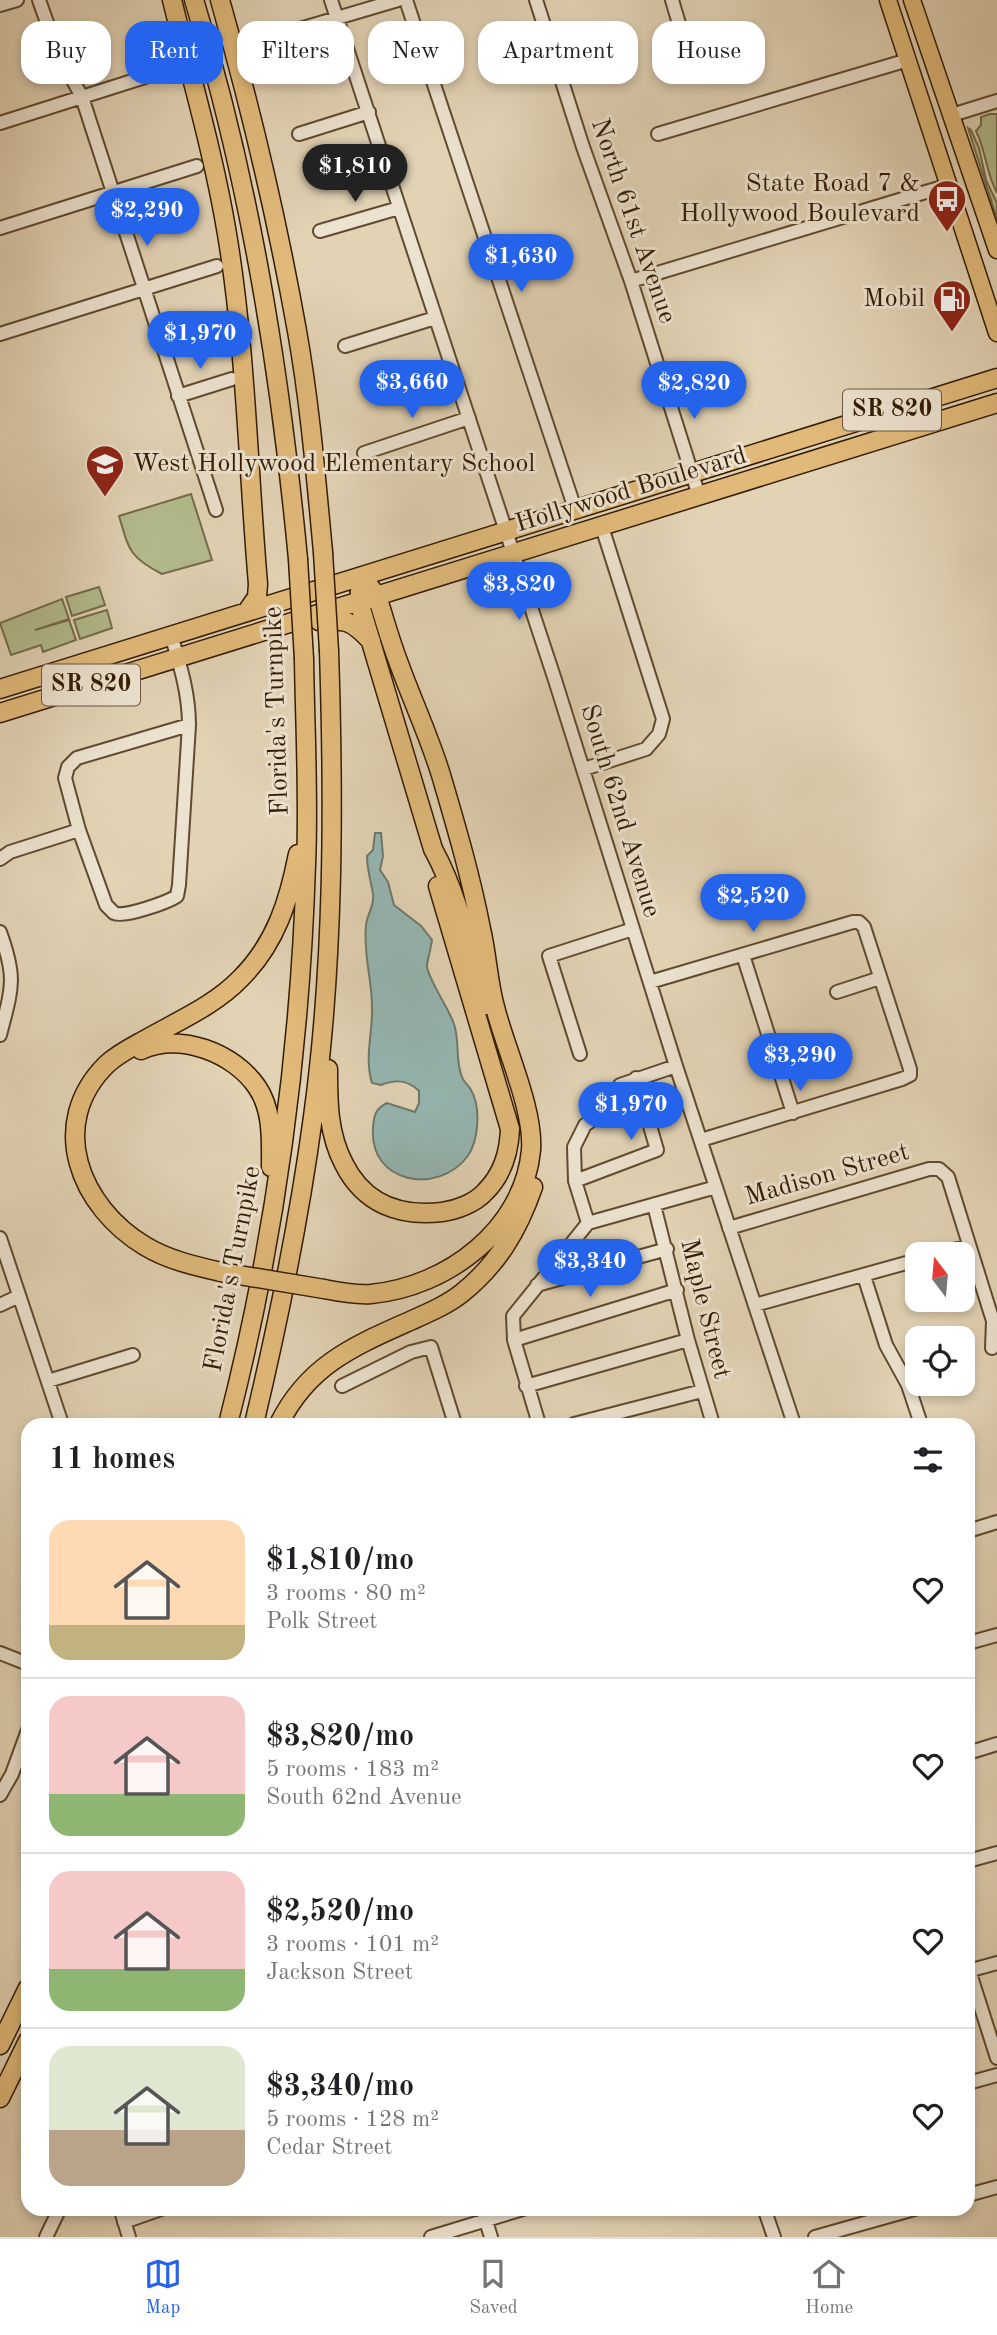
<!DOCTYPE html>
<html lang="en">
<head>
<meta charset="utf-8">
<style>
  body { margin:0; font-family:"Old Standard TT",serif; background:#f2f2f2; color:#202124; height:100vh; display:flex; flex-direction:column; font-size:26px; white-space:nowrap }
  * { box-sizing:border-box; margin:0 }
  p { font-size:23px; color:#757577 }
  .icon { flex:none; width:38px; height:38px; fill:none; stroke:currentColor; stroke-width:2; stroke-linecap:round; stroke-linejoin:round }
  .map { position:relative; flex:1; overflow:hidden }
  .sheet { position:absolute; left:21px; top:1418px; width:954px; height:798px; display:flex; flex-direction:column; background:#fff; border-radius:21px; box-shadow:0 4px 10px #0003 }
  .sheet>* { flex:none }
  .banner { position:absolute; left:21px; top:21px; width:956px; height:63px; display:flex; gap:14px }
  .needle { width:46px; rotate:344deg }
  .fabs { position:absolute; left:905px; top:1242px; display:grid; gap:14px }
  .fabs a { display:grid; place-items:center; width:70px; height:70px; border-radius:14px; background:#fff; box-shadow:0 4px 10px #0003; font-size:35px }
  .price { position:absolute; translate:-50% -60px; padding:0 16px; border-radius:24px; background:#2563eb; color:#fff; font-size:23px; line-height:46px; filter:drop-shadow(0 2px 4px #0008) }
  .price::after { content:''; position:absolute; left:50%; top:42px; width:21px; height:16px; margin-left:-10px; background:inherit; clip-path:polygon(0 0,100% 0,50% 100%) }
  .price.on { background:#222; color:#fff }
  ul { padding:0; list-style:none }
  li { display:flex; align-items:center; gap:21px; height:175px; padding:0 28px }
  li+li { border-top:2px solid #e0e0e0 }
  li span { display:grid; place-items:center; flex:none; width:196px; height:140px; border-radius:21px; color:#555 }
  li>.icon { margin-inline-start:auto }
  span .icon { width:84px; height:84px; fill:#fffc; stroke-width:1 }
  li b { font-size:30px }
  h2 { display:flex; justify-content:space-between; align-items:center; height:84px; padding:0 28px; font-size:30px }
  .chip { padding:0 24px; border-radius:21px; background:#fff; box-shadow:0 4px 10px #0003; font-size:24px; line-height:63px }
  .chip.on { background:#2563eb; color:#fff }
  .menu { display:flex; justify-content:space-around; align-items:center; height:98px; border-top:2px solid #e0e0e0; background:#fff; font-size:19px; color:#757577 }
  .menu a { display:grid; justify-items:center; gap:4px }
  .menu .on { color:#2563eb }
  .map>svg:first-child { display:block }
  .green { fill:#b3bc8d; stroke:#746c48; stroke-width:2 }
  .water { fill:#95b7b3; stroke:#6e796d; stroke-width:2 }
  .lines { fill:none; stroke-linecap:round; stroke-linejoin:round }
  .minor-casing { stroke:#604a30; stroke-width:16 }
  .major-casing { stroke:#341c04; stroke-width:19 }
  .highway-casing { stroke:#341c04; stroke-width:21 }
  .minor { stroke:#ece2cf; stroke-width:12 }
  .major { stroke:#e1ba7a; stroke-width:16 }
  .highway { stroke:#e1ba7a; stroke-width:18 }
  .highway-bridge-casing { stroke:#341c04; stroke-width:21; stroke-linecap:butt }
  .highway-bridge { stroke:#e1ba7a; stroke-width:18 }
  .labels { text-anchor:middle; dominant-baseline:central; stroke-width:6; stroke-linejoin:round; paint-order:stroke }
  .shield { fill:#ece2cf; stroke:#6b5741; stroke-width:2 }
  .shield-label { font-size:24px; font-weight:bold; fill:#341c04 }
  .poi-label { font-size:26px; fill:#341c04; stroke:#ece2cf; text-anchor:end }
  .street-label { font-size:26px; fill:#341c04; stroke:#ece2cf }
</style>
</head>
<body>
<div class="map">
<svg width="997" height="2237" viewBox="0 0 997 2237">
  <rect width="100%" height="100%" fill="#e2d3b5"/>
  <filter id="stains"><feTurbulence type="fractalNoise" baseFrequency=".00286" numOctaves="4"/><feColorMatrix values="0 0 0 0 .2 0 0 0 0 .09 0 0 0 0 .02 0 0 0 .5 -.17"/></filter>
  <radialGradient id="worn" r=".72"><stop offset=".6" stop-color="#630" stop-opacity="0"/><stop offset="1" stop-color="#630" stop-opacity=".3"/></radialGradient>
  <path class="green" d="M990,114H997V193C986,173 986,151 976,131L981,125V117Z
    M968,128L971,130L979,148L986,180L997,203V219Z
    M191,494L212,560L162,574C129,557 129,550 119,516Z
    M99,587L105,605L72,616L66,597Z
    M62,599L69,619L35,630L69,620L76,640L43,652L41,645L11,655L0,623Z
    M107,610L112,628L80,639L74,620Z"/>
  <path class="water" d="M375,833H381L383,856L380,870L388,882L394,905L421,926L432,940C431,948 427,962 427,966C427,977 450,1011 454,1024C460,1041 455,1061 462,1077C464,1082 469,1086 471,1090C481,1107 479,1141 467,1157C438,1195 369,1184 373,1128C374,1115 375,1109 387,1103L415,1112L419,1103V1091C408,1080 396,1079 381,1085L372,1083C364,1057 373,1033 372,1007C372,980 363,953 366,925C367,915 375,904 373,894C371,881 367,870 367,856L373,850Z"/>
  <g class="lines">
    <g class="minor-casing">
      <path id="minor" d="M39,0L57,51L82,97L216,510
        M331,0L555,680L676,1066L794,1424
        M406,0L575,509
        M536,0L583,147L631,281L699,496
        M672,0L685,44
        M0,5L17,0
        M276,36L398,0
        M952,115L997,101
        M0,123L167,70
        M299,134L369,112
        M658,134L908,60
        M0,228L197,166
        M320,231L399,208
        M631,281L949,185
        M0,334L217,266
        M345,346L435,318
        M178,396L232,379
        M364,453L469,418
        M171,635C180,665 189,693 189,725L179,885L177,896C168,902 124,918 114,913C113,912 107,906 106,905L79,830L65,778L68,767L77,758L189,725
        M584,769L646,749L659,734L663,719L602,527
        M0,859L10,852L79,830
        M0,932C17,979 12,988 0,1035
        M743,955L793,1113
        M650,982L853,922H859L864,927L910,1069V1075L902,1079L701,1140
        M837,992L880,978
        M580,1054L549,956L633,929
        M575,1181L657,1150L636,1078
        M654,1205L688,1340L713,1424
        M588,1223L575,1181L574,1147L585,1125L606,1110L620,1085L676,1066
        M729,1228L929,1169H939L948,1177L993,1321L992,1348
        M0,1238L62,1424
        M937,1255L968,1246
        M864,1276L886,1345L908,1385L921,1424
        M537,1285L667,1249
        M0,1305L19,1296
        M755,1305L917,1260
        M514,1340L677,1290
        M48,1381L133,1355
        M342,1386L411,1352L431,1347L455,1424
        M526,1386L688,1340
        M539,1424L514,1340L513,1316L588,1223L716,1187
        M574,1424L702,1391
        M968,1531L997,1522
        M968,1643L997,1635
        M0,1653L28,1664
        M968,1753L997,1744
        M0,1795L12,1774L28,1730
        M968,1861L997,1853
        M968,1967L997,2058
        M968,1971L997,1963
        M968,2083L997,2075
        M968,2195L997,2187
        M120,2208L129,2237
        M482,2208L491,2237
        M764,2208L774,2237
        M124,2222L164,2208
        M46,2237L60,2208
        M431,2237L526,2208
        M815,2237L918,2208"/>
    </g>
    <g class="major-casing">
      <path id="major" d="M888,0L997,333
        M912,0L997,250"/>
    </g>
    <g class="highway-casing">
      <path id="highway" d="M172,0C191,77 214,155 227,234C246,348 248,468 258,584L257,597L248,610
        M194,0C250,182 280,370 298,559
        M220,0C251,109 277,219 297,331C310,404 316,478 323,552
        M360,591L359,602L433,849C459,896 470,953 485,1005
        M319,621C347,619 352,621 371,641
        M0,689L997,378
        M0,713L997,403
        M141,1050C180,1032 234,1053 257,1087C273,1110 271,1141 271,1167
        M328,1069C328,1102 328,1134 344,1164C364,1204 400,1217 442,1212C457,1210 475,1203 485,1192C503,1174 509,1153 510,1129L438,886
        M221,1272C195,1266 168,1260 145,1246C80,1207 46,1124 107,1064C119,1053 134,1046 148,1038C180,1020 215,1005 241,978C276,943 289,900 298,854
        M324,1289C339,1292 355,1295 371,1294C447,1287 524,1229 531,1150C534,1109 505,1048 495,1007C488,982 487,954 481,929C471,877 456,826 441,775C429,736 412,700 398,661C390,640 384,618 377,596L370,587
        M228,1424C275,1241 300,1054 306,865C309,797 305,728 304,659
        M254,1424C278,1323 299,1221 313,1117C334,963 334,806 329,651
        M279,1424C308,1365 354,1346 410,1321C428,1313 447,1305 462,1293C498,1264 518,1230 533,1187
        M0,2045L28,1988
        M0,2098L28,2041"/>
    </g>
    <use href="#minor" class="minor"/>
    <use href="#major" class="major"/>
    <use href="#highway" class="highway"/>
    <g class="highway-bridge-casing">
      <path id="highway-bridge" d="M323,552L329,651
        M298,559L304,659
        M221,1272L324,1289"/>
    </g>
    <use href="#highway-bridge" class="highway-bridge"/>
  </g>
  <defs>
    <g id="bus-pin" transform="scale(2.0125)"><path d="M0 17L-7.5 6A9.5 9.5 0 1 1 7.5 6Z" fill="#8f2418" stroke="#ece2cf"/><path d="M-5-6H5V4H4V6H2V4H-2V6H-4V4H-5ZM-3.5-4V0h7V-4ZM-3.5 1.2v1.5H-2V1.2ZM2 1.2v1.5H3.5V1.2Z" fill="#fff"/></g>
    <g id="fuel-pin" transform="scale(2.0125)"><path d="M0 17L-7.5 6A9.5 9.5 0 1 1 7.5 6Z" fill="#8f2418" stroke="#ece2cf"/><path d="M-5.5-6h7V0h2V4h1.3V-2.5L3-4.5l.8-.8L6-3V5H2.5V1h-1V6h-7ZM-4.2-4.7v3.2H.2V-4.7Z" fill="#fff"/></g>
    <g id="school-pin" transform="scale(2.0125)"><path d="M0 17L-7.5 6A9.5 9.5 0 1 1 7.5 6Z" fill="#8f2418" stroke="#ece2cf"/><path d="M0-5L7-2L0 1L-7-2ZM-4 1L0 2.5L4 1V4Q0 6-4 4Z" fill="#fff"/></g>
  </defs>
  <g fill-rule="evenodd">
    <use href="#bus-pin" x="947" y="199"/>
    <use href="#fuel-pin" x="952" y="299"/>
    <use href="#school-pin" x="105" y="464"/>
  </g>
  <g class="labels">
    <g class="shield">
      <rect x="843" y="389.5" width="98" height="41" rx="5"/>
      <rect x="42" y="664.5" width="98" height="41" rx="5"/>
    </g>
    <g class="shield-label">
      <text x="892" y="410">SR 820</text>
      <text x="91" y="685">SR 820</text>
    </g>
    <g class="poi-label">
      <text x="920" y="184">State Road 7 &amp;<tspan x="920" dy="30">Hollywood Boulevard</tspan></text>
      <text x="925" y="299">Mobil</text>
      <text x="132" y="464" text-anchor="start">West Hollywood Elementary School</text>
    </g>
    <g class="street-label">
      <text transform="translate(633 221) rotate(71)">North 61st Avenue</text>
      <text transform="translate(631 490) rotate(-17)">Hollywood Boulevard</text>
      <text transform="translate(277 711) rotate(-92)">Florida's Turnpike</text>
      <text transform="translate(620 811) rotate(73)">South 62nd Avenue</text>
      <text transform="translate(827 1175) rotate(-16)">Madison Street</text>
      <text transform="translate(233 1269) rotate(-79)">Florida's Turnpike</text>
      <text transform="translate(705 1309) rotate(76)">Maple Street</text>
    </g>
  </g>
  <rect width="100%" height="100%" filter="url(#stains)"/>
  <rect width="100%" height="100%" fill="url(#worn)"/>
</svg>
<div class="fabs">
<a><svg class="needle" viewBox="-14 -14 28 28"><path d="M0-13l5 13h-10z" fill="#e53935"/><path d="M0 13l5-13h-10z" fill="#757577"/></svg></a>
<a><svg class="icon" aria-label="locate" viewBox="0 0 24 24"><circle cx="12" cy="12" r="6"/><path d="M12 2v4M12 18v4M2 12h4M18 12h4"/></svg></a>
</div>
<b class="price on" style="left:355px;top:204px">$1,810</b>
<b class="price" style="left:147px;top:248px">$2,290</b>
<b class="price" style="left:521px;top:294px">$1,630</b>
<b class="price" style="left:200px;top:371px">$1,970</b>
<b class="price" style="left:412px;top:420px">$3,660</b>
<b class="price" style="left:694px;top:421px">$2,820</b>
<b class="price" style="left:519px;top:622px">$3,820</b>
<b class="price" style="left:753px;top:934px">$2,520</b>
<b class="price" style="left:800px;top:1093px">$3,290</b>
<b class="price" style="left:631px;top:1142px">$1,970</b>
<b class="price" style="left:590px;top:1299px">$3,340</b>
<div class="banner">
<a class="chip">Buy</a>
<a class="chip on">Rent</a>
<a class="chip">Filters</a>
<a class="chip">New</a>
<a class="chip">Apartment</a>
<a class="chip">House</a>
</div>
<section class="sheet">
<h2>11 homes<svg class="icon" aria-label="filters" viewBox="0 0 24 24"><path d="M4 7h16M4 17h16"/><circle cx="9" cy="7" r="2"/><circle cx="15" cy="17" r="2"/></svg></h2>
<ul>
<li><span style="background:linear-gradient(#ffd9b3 75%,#c2b280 0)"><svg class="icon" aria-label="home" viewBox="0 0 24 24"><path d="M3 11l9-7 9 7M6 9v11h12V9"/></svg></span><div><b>$1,810/mo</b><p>3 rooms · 80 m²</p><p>Polk Street</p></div><svg class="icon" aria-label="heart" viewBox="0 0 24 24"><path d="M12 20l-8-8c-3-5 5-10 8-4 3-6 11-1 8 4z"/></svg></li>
<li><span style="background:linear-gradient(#f6c9c9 70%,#8fb573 0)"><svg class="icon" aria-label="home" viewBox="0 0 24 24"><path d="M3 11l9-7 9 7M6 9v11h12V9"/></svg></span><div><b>$3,820/mo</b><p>5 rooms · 183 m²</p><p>South 62nd Avenue</p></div><svg class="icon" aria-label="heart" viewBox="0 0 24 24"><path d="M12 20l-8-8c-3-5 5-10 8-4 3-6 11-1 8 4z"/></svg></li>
<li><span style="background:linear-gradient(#f6c9c9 70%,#8fb573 0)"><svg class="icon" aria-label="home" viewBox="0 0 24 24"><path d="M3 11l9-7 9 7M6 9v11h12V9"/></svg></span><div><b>$2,520/mo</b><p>3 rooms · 101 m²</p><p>Jackson Street</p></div><svg class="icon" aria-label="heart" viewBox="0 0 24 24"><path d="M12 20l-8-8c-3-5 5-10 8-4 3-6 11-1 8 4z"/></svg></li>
<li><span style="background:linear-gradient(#dfe7d0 60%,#b9a48a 0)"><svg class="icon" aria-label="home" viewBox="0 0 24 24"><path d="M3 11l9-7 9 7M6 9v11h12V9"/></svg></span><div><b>$3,340/mo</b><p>5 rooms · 128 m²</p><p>Cedar Street</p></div><svg class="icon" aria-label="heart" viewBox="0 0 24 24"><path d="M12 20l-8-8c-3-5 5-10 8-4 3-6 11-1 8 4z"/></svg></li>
</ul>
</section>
</div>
<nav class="menu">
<a class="on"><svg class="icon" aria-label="map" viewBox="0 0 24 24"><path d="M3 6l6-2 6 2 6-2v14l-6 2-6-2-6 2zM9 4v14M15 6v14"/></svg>Map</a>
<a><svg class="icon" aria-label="saved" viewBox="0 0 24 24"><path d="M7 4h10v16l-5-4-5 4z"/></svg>Saved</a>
<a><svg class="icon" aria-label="home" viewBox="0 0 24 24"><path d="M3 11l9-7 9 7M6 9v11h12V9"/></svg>Home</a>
</nav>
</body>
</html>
